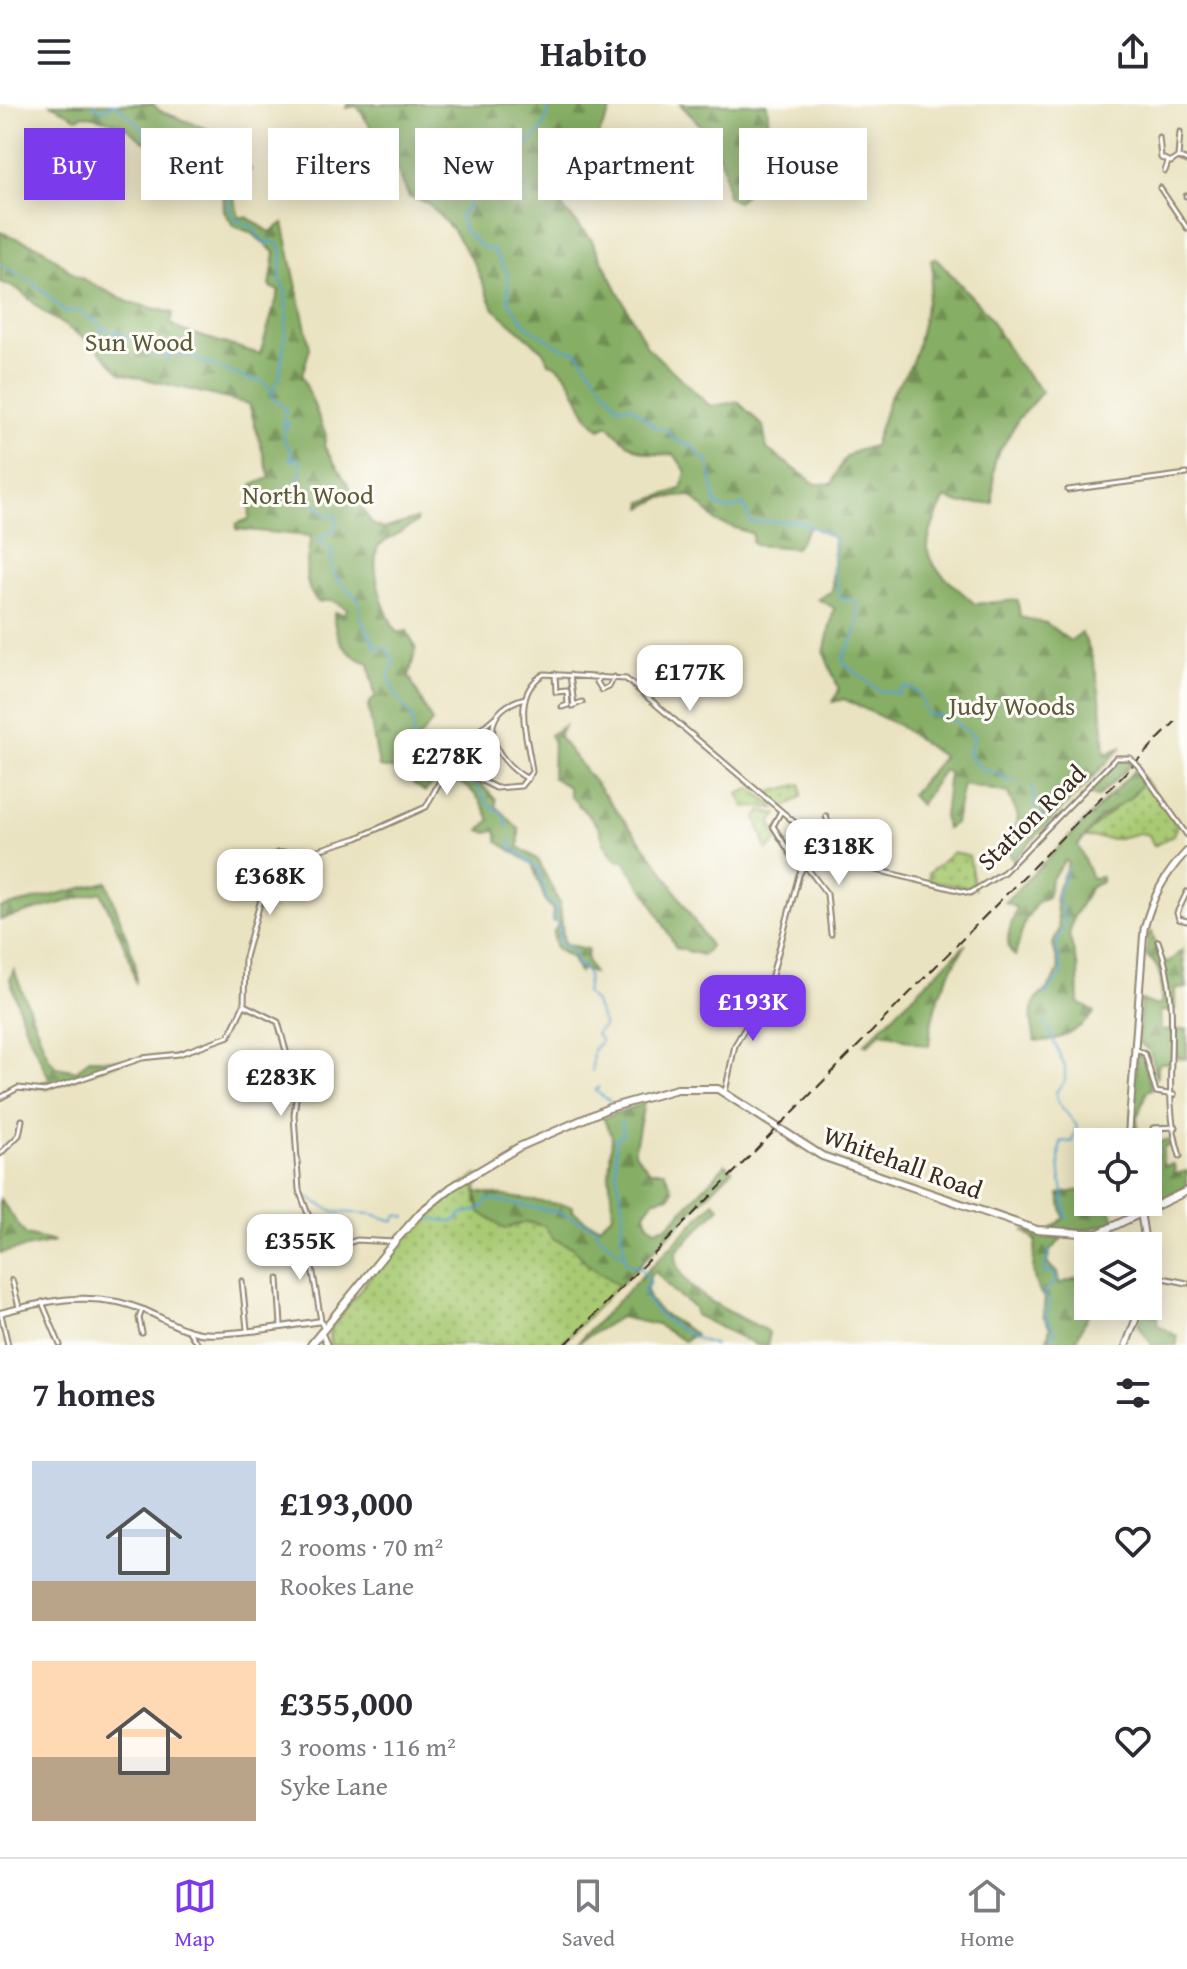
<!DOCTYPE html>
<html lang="en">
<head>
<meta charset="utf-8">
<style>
  body { margin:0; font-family:"Gentium Book Plus",serif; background:#f2f2f3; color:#2b2b33; height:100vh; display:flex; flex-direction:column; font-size:30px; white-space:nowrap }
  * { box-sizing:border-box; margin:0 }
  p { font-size:26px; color:#7c7c81 }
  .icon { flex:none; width:44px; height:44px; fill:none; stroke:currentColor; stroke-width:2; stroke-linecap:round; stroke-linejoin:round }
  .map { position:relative; height:1241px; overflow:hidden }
  .sheet { display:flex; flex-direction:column; background:#fff; flex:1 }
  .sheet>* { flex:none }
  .banner { position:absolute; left:24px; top:24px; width:1140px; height:72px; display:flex; gap:16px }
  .controls { position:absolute; left:1074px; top:1024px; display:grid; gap:16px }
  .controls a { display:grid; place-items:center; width:88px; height:88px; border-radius:0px; background:#fff; box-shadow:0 4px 20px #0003; font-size:40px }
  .price { position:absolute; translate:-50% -68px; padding:0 18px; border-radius:16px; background:#fff; color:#222; font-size:26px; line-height:52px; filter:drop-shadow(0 2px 4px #0008) }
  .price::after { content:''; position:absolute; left:50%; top:48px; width:24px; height:18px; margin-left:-12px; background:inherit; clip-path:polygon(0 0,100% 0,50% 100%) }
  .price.active { background:#7c3aed; color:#fff }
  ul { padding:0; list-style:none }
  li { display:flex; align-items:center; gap:24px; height:200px; padding:0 32px }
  li span { display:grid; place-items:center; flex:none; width:224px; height:160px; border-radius:0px; color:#555 }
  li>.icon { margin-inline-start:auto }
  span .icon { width:96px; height:96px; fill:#fffc; stroke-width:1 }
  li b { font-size:34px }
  h2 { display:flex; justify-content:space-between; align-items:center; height:96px; padding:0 32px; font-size:34px }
  .chip { padding:0 28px; border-radius:0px; background:#fff; box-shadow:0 4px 20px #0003; font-size:28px; line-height:72px }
  .chip.active { background:#7c3aed; color:#fff }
  header { display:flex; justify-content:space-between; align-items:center; height:104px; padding:0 32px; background:#fff; font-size:36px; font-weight:700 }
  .dock { display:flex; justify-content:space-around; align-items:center; height:112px; border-top:2px solid #e1e1e2; background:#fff; font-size:22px; color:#7c7c81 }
  .dock a { display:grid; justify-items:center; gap:4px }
  .dock .active { color:#7c3aed }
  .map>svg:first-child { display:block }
  .grass { fill:url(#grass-dots); stroke:#727a48; stroke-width:2 }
  .forest { fill:url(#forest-firs); stroke:#606c42; stroke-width:2 }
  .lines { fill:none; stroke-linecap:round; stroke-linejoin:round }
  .stream { stroke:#59a3d0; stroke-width:2 }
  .minor-casing { stroke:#928670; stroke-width:7 }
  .tertiary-casing { stroke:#928670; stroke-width:8 }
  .primary-casing { stroke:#928670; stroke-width:9 }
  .trunk-casing { stroke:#928670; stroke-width:10 }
  .minor { stroke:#fff; stroke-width:3 }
  .tertiary { stroke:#fff; stroke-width:4 }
  .primary { stroke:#fff; stroke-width:5 }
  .trunk { stroke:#fff; stroke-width:6 }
  .rail { stroke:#3b2a1e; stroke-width:2; stroke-dasharray:12 6; stroke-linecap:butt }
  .minor-bridge-casing { stroke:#928670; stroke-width:7; stroke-linecap:butt }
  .minor-bridge { stroke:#fff; stroke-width:3 }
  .labels { text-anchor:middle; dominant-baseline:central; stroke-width:6; stroke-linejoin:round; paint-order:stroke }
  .park-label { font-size:26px; fill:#5c5a38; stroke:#fdfcf7 }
  .street-label { font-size:26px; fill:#3b2a1e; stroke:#fdfcf7 }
</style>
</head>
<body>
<header><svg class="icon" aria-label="menu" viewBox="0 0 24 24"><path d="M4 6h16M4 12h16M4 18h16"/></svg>Habito<svg class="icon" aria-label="share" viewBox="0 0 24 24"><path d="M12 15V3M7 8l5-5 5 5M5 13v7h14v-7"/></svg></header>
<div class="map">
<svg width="1187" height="1241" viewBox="0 0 1187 1241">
  <defs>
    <pattern id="grass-dots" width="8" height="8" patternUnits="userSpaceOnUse" patternTransform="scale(2)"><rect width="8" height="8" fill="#a9ca73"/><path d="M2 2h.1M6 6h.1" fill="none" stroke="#8ba45e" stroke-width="1.8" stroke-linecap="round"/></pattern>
    <pattern id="forest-firs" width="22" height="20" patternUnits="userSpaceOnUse" patternTransform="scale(2)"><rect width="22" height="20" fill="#86ae65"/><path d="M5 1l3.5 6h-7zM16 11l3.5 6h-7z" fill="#6f8e53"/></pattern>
  </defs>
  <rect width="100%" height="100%" fill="#fdfcf7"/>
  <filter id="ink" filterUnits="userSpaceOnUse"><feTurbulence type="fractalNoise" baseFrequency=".0125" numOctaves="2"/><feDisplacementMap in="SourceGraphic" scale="16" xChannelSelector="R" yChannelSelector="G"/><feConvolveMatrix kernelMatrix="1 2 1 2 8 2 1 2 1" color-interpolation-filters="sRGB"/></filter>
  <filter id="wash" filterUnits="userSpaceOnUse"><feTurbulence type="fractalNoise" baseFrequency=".006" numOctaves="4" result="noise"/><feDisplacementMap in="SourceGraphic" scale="32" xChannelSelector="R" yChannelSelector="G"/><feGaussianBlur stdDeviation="1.8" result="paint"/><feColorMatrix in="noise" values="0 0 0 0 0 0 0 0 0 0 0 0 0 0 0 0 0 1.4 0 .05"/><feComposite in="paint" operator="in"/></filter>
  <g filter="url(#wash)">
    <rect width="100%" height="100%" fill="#eae3c1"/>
    <path class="grass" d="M1145,676L1177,721L1173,731L1154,742L1149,731L1140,729L1114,735L1085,733C1103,711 1127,698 1145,676Z
      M801,680L802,692L785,704L767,689Z
      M752,684L775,704L745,703L738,690Z
      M762,707L778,710L771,719L779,736L767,746L756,714Z
      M953,748L969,752L975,785L929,777V769Z
      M477,1071L476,1098L532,1104L624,1175L561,1241H330L329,1228C371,1169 415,1111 477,1071Z"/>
    <path class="forest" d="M51,0H153L160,7L226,32L251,66L242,69L244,77L231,83L239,113H247L270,128L283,119L310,244L302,271L326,331L324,342L372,420L383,425L416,415L417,418L378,442C370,466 383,508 398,529L407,527L416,545L409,572L432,618L416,638L425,649L439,643L453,655L425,688L414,680L408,668L379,663L368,601L375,593L369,559C345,552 333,533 334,508L345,510L347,505L331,496L318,498C300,480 307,455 311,432L236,425V420L249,415L252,381L270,374L249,300L121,269L93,240L45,209L18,185L0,178V128L42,144L75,171L128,198L173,209L170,219L180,226L260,250L279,187L270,183L275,149L252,129L234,122L224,107L223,80L210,63L179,41L144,38L121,20L85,11L76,14Z
      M347,0H614L593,42L579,37L548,87L591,135L647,243L710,302L738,298L763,322L767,345L816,380H832C844,354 842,349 874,342L890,292L911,261L917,243L933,169L931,156L936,154L986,208L1017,259L1042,288L1019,314L994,357L993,399L962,400L945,394C914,457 926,455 975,500L1018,496L1020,513L1046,519L1070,537L1081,529C1099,553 1103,619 1105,650L1122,643L1013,756L1010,751L1018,712L1008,689L963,680L955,719L946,725L944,713L949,669L943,666L920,701L911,691L943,653L898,621L844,595L833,598L839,586L824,549L834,504L818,495L832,487L834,434L810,422L796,444L755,441L752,438L753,430L717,418L691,392L661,394L642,404L643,398L681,385L686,368L674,350C643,353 629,344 608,321L600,325C576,309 576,265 549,259L543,247L494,205L475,161L452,125L428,99L409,93L396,63L357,2L346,4Z
      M680,0H767L773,77L751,85L737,98L727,92L724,63L710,31Z
      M564,622L559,633L660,762L710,842L703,851L676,844L650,795L624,757L616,756L604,739L599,723L570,692L568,683L552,673L553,636L550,631Z
      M1122,654L1132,660L1098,693L1086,689Z
      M455,665L480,679L496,696V702L519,725V743L538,756L553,786L560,801L564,840L588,845L587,856L593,869L581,865L579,869L571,853L556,845L553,829L559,819L552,817L553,806L546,798L532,760L498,738L496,725L487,729L480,726L490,716C481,694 472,684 451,674Z
      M1135,666L1145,676L1131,693L1100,714L1078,741L1092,774L1102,773V778L1091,783L1074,812L1069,831L1078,864L1079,899L1095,908C1083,924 1055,941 1035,936C1023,883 1045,902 1059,865L1053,840L1059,825L1055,792L1068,759L1065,756L1051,776L1047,793L1037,798L1025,817L1015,852C1001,840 1012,819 1017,804L1005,798Z
      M107,778L135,857L136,880L129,852L101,788L0,816V804Z
      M1152,828L1159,853L1168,859L1182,846L1187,884L1175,885V905L1160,908L1161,927L1187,925V955L1177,954V939L1172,959H1159L1156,975L1150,947L1138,938L1141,896L1157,902L1161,899C1162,882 1163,861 1146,852L1148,830Z
      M966,840C945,875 931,900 929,942C911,940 899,931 881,928L868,941L864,940Z
      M14,866L48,953L56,963L77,967L89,955L126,956L48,984L33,983L50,976L25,923L10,875Z
      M1141,949L1152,985L1147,987L1137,1014L1139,1038H1130L1137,950Z
      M644,999L634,1048L650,1067H664L673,1086L670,1092L655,1095L645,1109L648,1120L656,1125L668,1122L726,1060L732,1066L619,1182L587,1160L574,1144L553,1135L544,1122L526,1118L504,1125L480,1108L476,1088L573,1102V1107L588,1118L599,1122L613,1110L609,1070L612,1032L603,1014Z
      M1171,1036V1040L1163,1045V1062L1174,1060L1175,1070L1187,1067V1082L1148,1103L1143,1098H1148V1039Z
      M1088,1085V1098H1105L1117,1118L1080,1127L1051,1125L1064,1114L1059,1090Z
      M0,1095L26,1131L55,1138L0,1149Z
      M714,1098L720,1103L676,1148C675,1190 737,1210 769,1228L768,1241H756L695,1211L694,1203L674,1189L656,1168L651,1170C650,1175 646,1183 647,1188C649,1206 682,1221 695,1230L684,1237L657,1221L620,1213L577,1239Z
      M1023,1126L1063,1134L1050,1147L1047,1159L1057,1169L1059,1180L1088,1170V1202H1092L1074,1241H1046L1050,1223L1043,1211L1045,1194C1029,1180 1033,1156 1036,1137Z
      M1148,1182L1158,1197L1157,1220L1177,1232V1241H1152L1138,1220L1148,1202Z"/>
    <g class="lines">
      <path class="stream" d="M96,0L95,3L102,6L114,0
        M115,0L147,28L143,31L147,35L169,32L192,57L199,48L210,54L230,76L229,104L235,116L251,122L267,141L270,137L278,140L282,147L280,176L285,185L287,212L280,272L271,293L286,305L282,322L289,319L282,332L292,349L290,357L298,354C303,364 301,368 297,378L327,412L334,410L337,414L336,424L318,436L333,447L331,458L336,474L359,496L361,514L377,545L382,542L389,546L394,559L389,572L394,588L412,614L414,642L426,651L439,647L446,653L451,668L475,680L488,700L503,710L508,724
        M551,0C547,14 542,29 529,39C519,47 504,52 500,64L469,77L470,101L460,111L463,125L479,141L494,147L507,169L509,199L528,223L562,244L577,248L618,302H631L655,323L669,327L675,336L697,345L700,353L708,357L716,401L729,406L744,400L750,418L798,417L831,431L835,441L833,467L841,494L858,499C858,537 858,522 843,554L846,561L878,586L899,590L903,582L919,588L927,610L950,614L974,633L968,651L984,667L998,669L1007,677H1016
        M0,160L34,179L65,208L80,206L91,216H98L102,227L105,224L115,231L117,226L155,252L165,249L166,257L175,247L183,254L189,252L250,276H260L272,286
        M1032,682L1037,709L1043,714
        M511,735V743L538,765L548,798L557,803L553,815L560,823L559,838L575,850L577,863L582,862L588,872L586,890L594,897L604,921L596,930L601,937L593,946L592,967
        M1043,892L1063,870L1056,844L1065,818L1057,792L1067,764
        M1045,917L1065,963V976L1056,988L1057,997L1077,1022L1072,1038L1061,1037C1055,1065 1065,1086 1066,1115
        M599,983L595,987L610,997
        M621,1018L623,1030L616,1034V1067L624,1104L621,1129L626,1159L640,1163L651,1179L644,1184C644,1209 694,1236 715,1241
        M305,1092L334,1108L372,1110L394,1117L397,1111L406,1113
        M429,1114L454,1118L462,1110L481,1105L488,1095L558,1108L596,1123L597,1130L624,1152
        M1049,1146L1044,1169L1052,1167L1056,1178L1043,1188L1050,1199L1046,1213L1055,1227L1049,1241"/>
    </g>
  </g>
  <g filter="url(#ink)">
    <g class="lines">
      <g class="minor-casing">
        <path id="minor" d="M1159,33L1161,54L1171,58L1178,53L1180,28
          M1178,53L1187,57
          M1165,67L1168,58
          M1160,84L1187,124
          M1186,92H1187
          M1068,386L1187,370
          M555,570L556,588L567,587L568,601L562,603
          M570,571L574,601
          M600,573L597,578L602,586L609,583L614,573
          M638,583L650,569L681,548
          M525,594C473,608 491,655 528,675
          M572,602L582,598
          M491,634L481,625L495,613
          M1139,663L1187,731
          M781,707L773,722L801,766
          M826,712L833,733L828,749
          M805,761L827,790L831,830
          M1187,788L1177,809L1179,815L1187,817
          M1158,837C1187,911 1157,980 1180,1052
          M244,901L278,918L297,987L294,1011L299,1086L311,1118L312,1163L321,1217
          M1134,944L1145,950L1156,988L1174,991
          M725,988L735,941L768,886L799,771L816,739
          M0,994L18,984L45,987L142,954L179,950L229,932L244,901L245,853L273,752L277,749L315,747L357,734L426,703L441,675L454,663L496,684L521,682L532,668C529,636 509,591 544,570L626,575L840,757L970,789L1004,768L1116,654H1130
          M1153,1024L1176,1023
          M0,1050L19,1031L22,1016
          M344,1128V1136L348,1139L357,1136L394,1138
          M311,1134H338
          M1148,1171L1187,1179
          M278,1175L281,1221
          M12,1176L19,1203
          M242,1177L247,1225
          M42,1198L60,1241
          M142,1206L139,1214L142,1229
          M1,1210L8,1241
          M188,1226L198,1241"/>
      </g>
      <g class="tertiary-casing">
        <path id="tertiary" d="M0,1209C49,1196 94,1186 144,1206C163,1214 178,1225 200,1229C225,1233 293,1221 321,1217L324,1223
          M322,1230L327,1241"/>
      </g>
      <g class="primary-casing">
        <path id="primary" d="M1128,1038L1144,825C1152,794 1164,771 1187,747
          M1139,1098L1146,1142
          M1126,1241L1141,1202"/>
      </g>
      <g class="trunk-casing">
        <path id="trunk" d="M311,1241L397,1135L421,1108L452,1083L519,1043L609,1004L677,985H718L822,1052L1037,1126L1097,1130L1187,1087"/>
      </g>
      <use href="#minor" class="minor"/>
      <use href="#tertiary" class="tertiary"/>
      <use href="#primary" class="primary"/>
      <use href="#trunk" class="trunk"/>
      <path class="rail" d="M565,1241L1175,618"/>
      <g class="minor-bridge-casing">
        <path id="minor-bridge" d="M1130,654L1139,663"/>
      </g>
      <use href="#minor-bridge" class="minor-bridge"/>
    </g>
  </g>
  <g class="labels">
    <g class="park-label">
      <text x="139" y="237">Sun Wood</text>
      <text x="308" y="390">North Wood</text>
      <text x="1012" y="601">Judy Woods</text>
    </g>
    <g class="street-label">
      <text transform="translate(1031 713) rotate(-44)">Station Road</text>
      <text transform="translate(903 1058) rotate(20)">Whitehall Road</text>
    </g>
  </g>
</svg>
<div class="controls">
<a><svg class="icon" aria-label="locate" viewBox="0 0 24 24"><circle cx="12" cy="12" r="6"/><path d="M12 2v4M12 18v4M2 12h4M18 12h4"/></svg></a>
<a><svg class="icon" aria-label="layers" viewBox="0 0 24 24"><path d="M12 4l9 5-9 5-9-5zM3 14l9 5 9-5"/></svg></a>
</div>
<b class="price" style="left:690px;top:609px">£177K</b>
<b class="price" style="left:447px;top:693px">£278K</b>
<b class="price" style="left:839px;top:783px">£318K</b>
<b class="price" style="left:270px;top:813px">£368K</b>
<b class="price active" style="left:753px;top:939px">£193K</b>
<b class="price" style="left:281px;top:1014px">£283K</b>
<b class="price" style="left:300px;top:1178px">£355K</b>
<div class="banner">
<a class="chip active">Buy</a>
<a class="chip">Rent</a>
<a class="chip">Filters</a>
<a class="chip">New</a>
<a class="chip">Apartment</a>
<a class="chip">House</a>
</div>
</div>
<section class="sheet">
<h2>7 homes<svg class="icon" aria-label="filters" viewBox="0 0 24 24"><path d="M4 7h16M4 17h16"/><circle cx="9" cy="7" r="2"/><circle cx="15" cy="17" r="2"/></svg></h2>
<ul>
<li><span style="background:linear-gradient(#c9d6e8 75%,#b9a48a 0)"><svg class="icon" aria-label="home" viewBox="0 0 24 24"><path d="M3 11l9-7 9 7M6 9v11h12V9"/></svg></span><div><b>£193,000</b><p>2 rooms · 70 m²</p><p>Rookes Lane</p></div><svg class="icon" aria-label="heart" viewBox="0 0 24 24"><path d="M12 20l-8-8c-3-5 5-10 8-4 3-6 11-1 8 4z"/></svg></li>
<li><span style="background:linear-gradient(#ffd9b3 60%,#b9a48a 0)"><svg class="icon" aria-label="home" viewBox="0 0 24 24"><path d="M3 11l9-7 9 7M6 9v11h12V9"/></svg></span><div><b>£355,000</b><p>3 rooms · 116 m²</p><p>Syke Lane</p></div><svg class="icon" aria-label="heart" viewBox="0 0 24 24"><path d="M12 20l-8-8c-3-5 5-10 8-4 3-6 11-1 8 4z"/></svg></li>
</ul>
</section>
<nav class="dock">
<a class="active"><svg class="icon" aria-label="map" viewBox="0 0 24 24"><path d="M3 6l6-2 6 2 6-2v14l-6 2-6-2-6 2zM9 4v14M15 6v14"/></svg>Map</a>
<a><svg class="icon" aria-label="saved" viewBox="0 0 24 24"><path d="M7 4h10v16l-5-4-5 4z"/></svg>Saved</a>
<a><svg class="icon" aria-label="home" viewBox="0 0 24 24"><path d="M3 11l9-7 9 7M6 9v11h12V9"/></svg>Home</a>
</nav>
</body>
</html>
